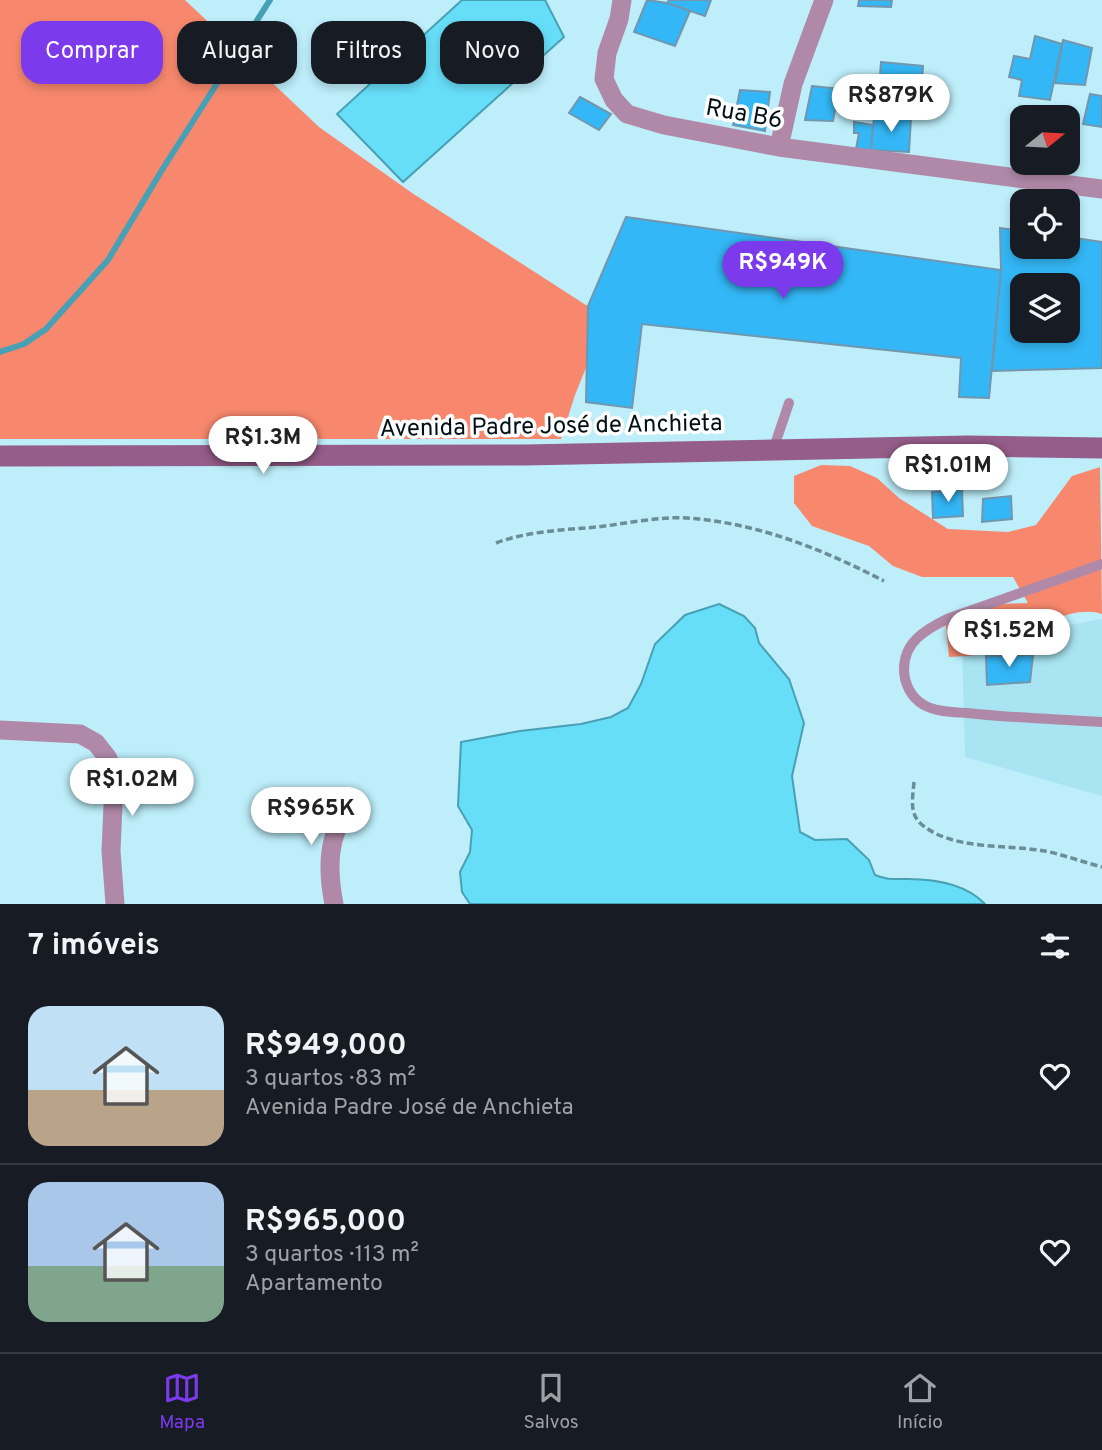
<!DOCTYPE html>
<html lang="pt">
<head>
<meta charset="utf-8">
<style>
  body { margin:0; font-family:Overpass,sans-serif; background:#242831; color:#f1f3f6; height:100vh; display:flex; flex-direction:column; font-size:26px; white-space:nowrap }
  * { box-sizing:border-box; margin:0 }
  p { font-size:23px; color:#9ea1a6 }
  .icon { flex:none; width:38px; height:38px; fill:none; stroke:currentColor; stroke-width:2; stroke-linecap:round; stroke-linejoin:round }
  .map { position:relative; height:904px; overflow:hidden }
  .panel { display:flex; flex-direction:column; background:#171b24; flex:1 }
  .panel>* { flex:none }
  .hud { position:absolute; left:21px; top:21px; width:700px; height:63px; display:flex; gap:14px }
  .needle { width:46px; rotate:72deg }
  .controls { position:absolute; left:1010px; top:105px; display:grid; gap:14px }
  .controls a { display:grid; place-items:center; width:70px; height:70px; border-radius:14px; background:#171b24; box-shadow:0 4px 10px #0003; font-size:35px }
  .price { position:absolute; translate:-50% -60px; padding:0 16px; border-radius:24px; background:#fff; color:#222; font-size:23px; line-height:46px; filter:drop-shadow(0 2px 4px #0008) }
  .price::after { content:''; position:absolute; left:50%; top:42px; width:21px; height:16px; margin-left:-10px; background:inherit; clip-path:polygon(0 0,100% 0,50% 100%) }
  .price.selected { background:#7c3aed; color:#fff }
  ul { padding:0; list-style:none }
  li { display:flex; align-items:center; gap:21px; height:175px; padding:0 28px }
  li+li { border-top:2px solid #363941 }
  li span { display:grid; place-items:center; flex:none; width:196px; height:140px; border-radius:21px; color:#555 }
  li>.icon { margin-inline-start:auto }
  span .icon { width:84px; height:84px; fill:#fffc; stroke-width:1 }
  li b { font-size:30px }
  h2 { display:flex; justify-content:space-between; align-items:center; height:84px; padding:0 28px; font-size:30px }
  .chip { padding:0 24px; border-radius:21px; background:#171b24; box-shadow:0 4px 10px #0003; font-size:24px; line-height:63px }
  .chip.selected { background:#7c3aed; color:#fff }
  .menu { display:flex; justify-content:space-around; align-items:center; height:98px; border-top:2px solid #363941; background:#171b24; font-size:19px; color:#9ea1a6 }
  .menu a { display:grid; justify-items:center; gap:4px }
  .menu .selected { color:#7c3aed }
  .map>svg:first-child { display:block }
  .built { fill:#a9e4f2 }
  .forest { fill:#f7886d }
  .water { fill:#67def8; stroke:#48a0b4; stroke-width:2 }
  .lines { fill:none; stroke-linecap:round; stroke-linejoin:round }
  .stream { stroke:#48a0b4; stroke-width:6 }
  .building { fill:#34b7f6; stroke:#7196ad; stroke-width:2; fill-rule:evenodd }
  .path { stroke:#6b8d96; stroke-width:3.5; stroke-dasharray:7 3.5; stroke-linecap:butt }
  .lane { stroke:#b189a8; stroke-width:10 }
  .street { stroke:#b189a8; stroke-width:19 }
  .secondary { stroke:#955d89; stroke-width:21 }
  .labels { text-anchor:middle; dominant-baseline:central; stroke-width:7; stroke-linejoin:round; paint-order:stroke }
  .street-label { font-size:24px; fill:#011115; stroke:#fff }
</style>
</head>
<body>
<div class="map">
<svg width="1102" height="904" viewBox="0 0 1102 904">
  <rect width="100%" height="100%" fill="#bdeefa"/>
  <path class="built" d="M1102,619V796L965,757L962,645Z"/>
  <path class="forest" d="M0,0H185L319,127L412,193L606,318L575,395L561,439H0Z
    M821,465L850,466L877,478L899,498L948,529L1008,532L1036,525L1072,476L1100,467L1102,614C1067,602 1014,641 982,653C972,657 959,656 949,657L946,625C978,606 990,604 1028,603L1013,577H922L893,566L869,546L812,526L794,503V476Z"/>
  <path class="water" d="M462,0H545L564,37L403,182L337,114Z
    M719,604L744,616L755,628L759,643L789,679L804,723L792,776L800,832L815,840L847,839L869,860L875,875C886,880 895,879 907,879C934,879 966,884 985,904H470L462,892L460,872L470,852L472,830L458,806L461,742L520,731L581,724L611,717L628,708L641,684L655,644L685,615Z"/>
  <g class="lines">
    <path class="stream" d="M0,352L24,344L46,329L108,260L162,170L270,0"/>
  </g>
  <path class="building" d="M647,0L667,3L690,11L675,46L634,32Z
    M669,0H711L705,16L667,3Z
    M859,0H892L891,7L858,6Z
    M1035,36L1062,44L1050,100L1019,96L1022,80L1009,77L1014,56L1030,59Z
    M1063,40L1092,48L1085,85L1055,83Z
    M881,62L923,66L921,94L879,89Z
    M812,86L850,90L848,101L837,100L833,121L805,120Z
    M740,90L770,92L765,131L733,125Z
    M1090,94L1102,96V127L1083,124Z
    M580,97L611,114L599,130L569,113Z
    M874,117L911,118L909,152L871,150Z
    M854,122L873,125L871,150L856,149L859,133H854Z
    M626,217L1001,270L989,398L959,397L961,358L642,324L632,408L586,402L588,306Z
    M1000,228L1022,231V247H1068V237L1102,242V368L992,371L1001,270ZM1022,285H1068V331H1022Z
    M962,490L963,516L933,518L932,492Z
    M1011,496L1012,519L982,522L983,499Z
    M1033,655L1030,682L987,685L986,656Z"/>
  <g class="lines">
    <path class="path" d="M496,543C528,531 563,530 597,527C624,524 661,516 687,518C758,523 822,549 884,581
      M914,782C913,795 909,813 920,823C951,851 1006,844 1045,851C1064,855 1083,862 1102,867"/>
    <path class="lane" d="M773,450L789,403
      M1102,564L947,619C925,630 904,642 904,669C904,683 911,698 924,705C936,712 953,712 967,713C1012,718 1057,719 1102,722"/>
    <path class="street" d="M622,0L619,19L607,53L604,79L614,100L627,114L664,125L779,147L1102,189
      M779,147L793,84L824,0
      M0,730L80,734L96,743L107,757L111,765L114,782L111,851L115,904
      M334,904C327,869 327,834 351,805"/>
    <path class="secondary" d="M0,456L525,455L967,446L1102,448"/>
  </g>
  <g class="labels">
    <g class="street-label">
      <text transform="translate(744 115) rotate(10)">Rua B6</text>
      <text transform="translate(551 427) rotate(-1)">Avenida Padre José de Anchieta</text>
    </g>
  </g>
</svg>
<div class="controls">
<a><svg class="needle" viewBox="-14 -14 28 28"><path d="M0-13l5 13h-10z" fill="#e53935"/><path d="M0 13l5-13h-10z" fill="#9ea1a6"/></svg></a>
<a><svg class="icon" aria-label="locate" viewBox="0 0 24 24"><circle cx="12" cy="12" r="6"/><path d="M12 2v4M12 18v4M2 12h4M18 12h4"/></svg></a>
<a><svg class="icon" aria-label="layers" viewBox="0 0 24 24"><path d="M12 4l9 5-9 5-9-5zM3 14l9 5 9-5"/></svg></a>
</div>
<b class="price" style="left:891px;top:134px">R$879K</b>
<b class="price selected" style="left:783px;top:301px">R$949K</b>
<b class="price" style="left:263px;top:476px">R$1.3M</b>
<b class="price" style="left:948px;top:504px">R$1.01M</b>
<b class="price" style="left:1009px;top:669px">R$1.52M</b>
<b class="price" style="left:132px;top:818px">R$1.02M</b>
<b class="price" style="left:311px;top:847px">R$965K</b>
<div class="hud">
<a class="chip selected">Comprar</a>
<a class="chip">Alugar</a>
<a class="chip">Filtros</a>
<a class="chip">Novo</a>
</div>
</div>
<section class="panel">
<h2>7 imóveis<svg class="icon" aria-label="filters" viewBox="0 0 24 24"><path d="M4 7h16M4 17h16"/><circle cx="9" cy="7" r="2"/><circle cx="15" cy="17" r="2"/></svg></h2>
<ul>
<li><span style="background:linear-gradient(#bfe0f5 60%,#b9a48a 0)"><svg class="icon" aria-label="home" viewBox="0 0 24 24"><path d="M3 11l9-7 9 7M6 9v11h12V9"/></svg></span><div><b>R$949,000</b><p>3 quartos · 83 m²</p><p>Avenida Padre José de Anchieta</p></div><svg class="icon" aria-label="heart" viewBox="0 0 24 24"><path d="M12 20l-8-8c-3-5 5-10 8-4 3-6 11-1 8 4z"/></svg></li>
<li><span style="background:linear-gradient(#a9c7e8 60%,#7fa58c 0)"><svg class="icon" aria-label="home" viewBox="0 0 24 24"><path d="M3 11l9-7 9 7M6 9v11h12V9"/></svg></span><div><b>R$965,000</b><p>3 quartos · 113 m²</p><p>Apartamento</p></div><svg class="icon" aria-label="heart" viewBox="0 0 24 24"><path d="M12 20l-8-8c-3-5 5-10 8-4 3-6 11-1 8 4z"/></svg></li>
</ul>
</section>
<nav class="menu">
<a class="selected"><svg class="icon" aria-label="map" viewBox="0 0 24 24"><path d="M3 6l6-2 6 2 6-2v14l-6 2-6-2-6 2zM9 4v14M15 6v14"/></svg>Mapa</a>
<a><svg class="icon" aria-label="saved" viewBox="0 0 24 24"><path d="M7 4h10v16l-5-4-5 4z"/></svg>Salvos</a>
<a><svg class="icon" aria-label="home" viewBox="0 0 24 24"><path d="M3 11l9-7 9 7M6 9v11h12V9"/></svg>Início</a>
</nav>
</body>
</html>
